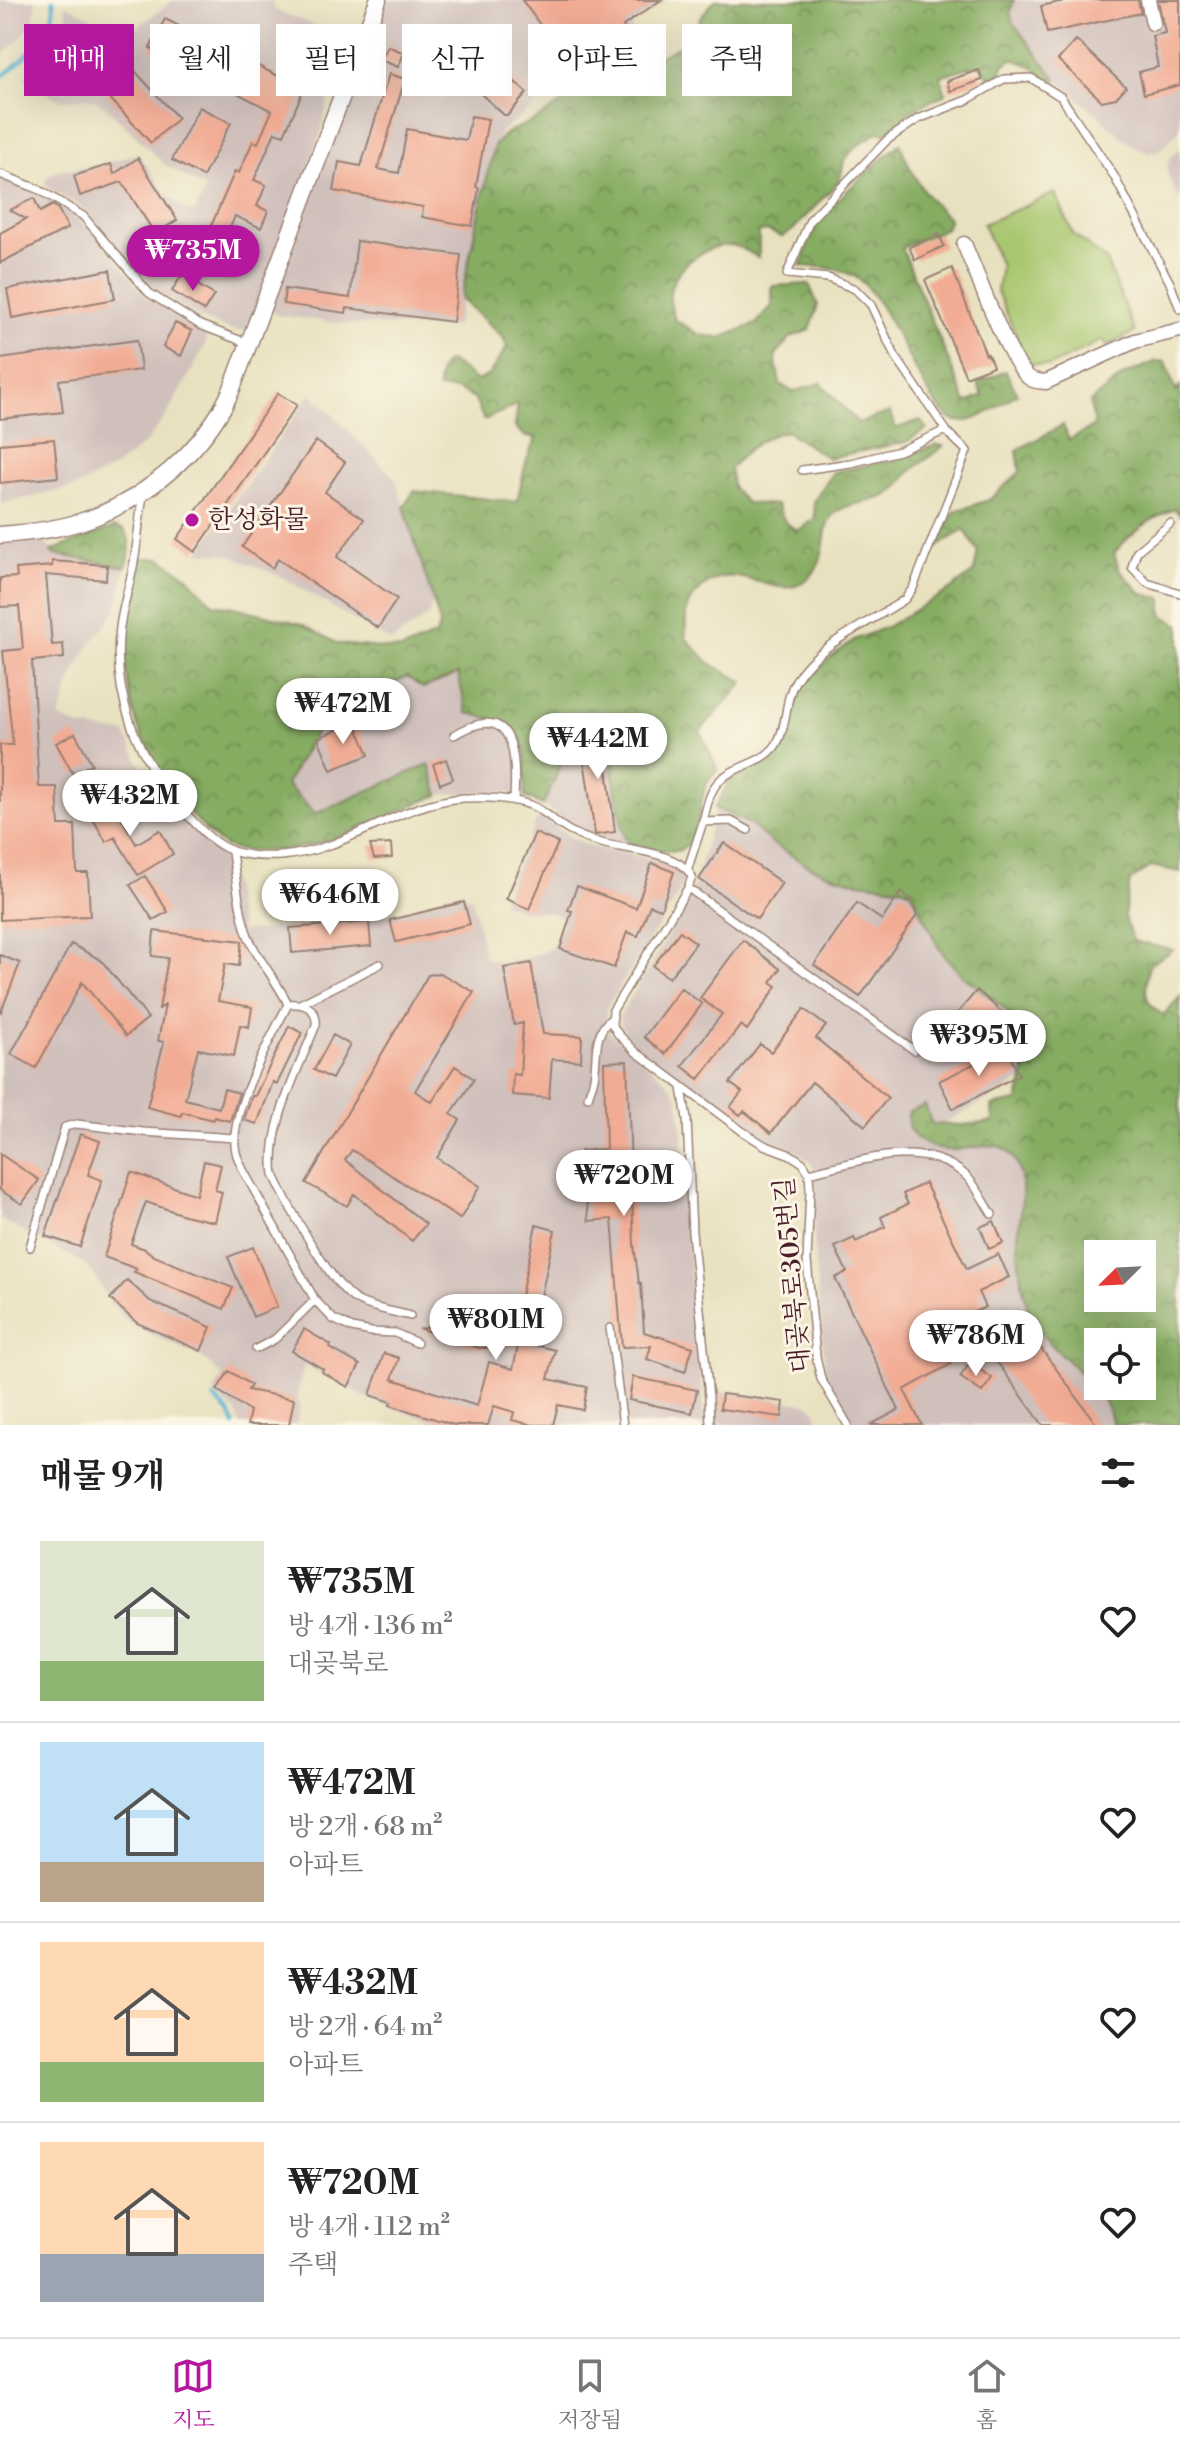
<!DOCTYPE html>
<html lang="ko">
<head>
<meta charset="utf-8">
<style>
  body { margin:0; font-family:"Libre Bodoni","Noto Serif KR",serif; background:#f6f6f6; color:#222; height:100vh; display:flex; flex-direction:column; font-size:30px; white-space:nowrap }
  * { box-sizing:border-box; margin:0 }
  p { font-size:26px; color:#767676 }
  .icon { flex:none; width:44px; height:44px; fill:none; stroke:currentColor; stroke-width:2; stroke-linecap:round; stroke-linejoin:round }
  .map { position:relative; height:1425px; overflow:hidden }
  .drawer { display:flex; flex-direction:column; background:#fff; flex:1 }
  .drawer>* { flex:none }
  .banner { position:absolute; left:24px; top:24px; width:1132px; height:72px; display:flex; gap:16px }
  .needle { width:52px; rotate:246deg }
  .controls { position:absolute; left:1084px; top:1240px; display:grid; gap:16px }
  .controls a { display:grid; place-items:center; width:72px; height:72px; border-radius:0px; background:#fff; box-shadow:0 8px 32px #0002; font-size:40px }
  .price { position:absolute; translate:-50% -68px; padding:0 18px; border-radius:28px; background:#fff; color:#222; font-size:26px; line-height:52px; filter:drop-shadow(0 2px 4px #0008) }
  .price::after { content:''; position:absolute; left:50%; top:48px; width:24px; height:18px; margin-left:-12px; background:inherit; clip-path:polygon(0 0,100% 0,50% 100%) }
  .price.active { background:#b5179e; color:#fff }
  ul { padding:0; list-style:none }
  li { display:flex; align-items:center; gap:24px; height:200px; padding:0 40px }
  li+li { border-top:2px solid #e0e0e0 }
  li span { display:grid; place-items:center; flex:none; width:224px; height:160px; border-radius:0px; color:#555 }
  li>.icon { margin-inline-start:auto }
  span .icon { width:96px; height:96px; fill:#fffc; stroke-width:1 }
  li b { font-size:34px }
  h2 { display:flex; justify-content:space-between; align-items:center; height:96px; padding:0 40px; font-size:34px }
  .pill { padding:0 28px; border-radius:0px; background:#fff; box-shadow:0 8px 32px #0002; font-size:28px; line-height:72px }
  .pill.active { background:#b5179e; color:#fff }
  .dock { display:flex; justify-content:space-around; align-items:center; height:112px; border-top:2px solid #e0e0e0; background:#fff; font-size:22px; color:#767676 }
  .dock a { display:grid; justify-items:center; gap:4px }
  .dock .active { color:#b5179e }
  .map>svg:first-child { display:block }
  .industrial { fill:#d0c0bc }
  .forest { fill:url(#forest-crowns); stroke:#686646; stroke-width:2; fill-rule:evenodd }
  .pitch { fill:#a8c770; stroke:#79734e; stroke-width:2 }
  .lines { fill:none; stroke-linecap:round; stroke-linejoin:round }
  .stream { stroke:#54b1d2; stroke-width:4 }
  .building { fill:#f2ac94 }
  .service-casing { stroke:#998075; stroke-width:10 }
  .minor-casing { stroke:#998075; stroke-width:17 }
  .tertiary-casing { stroke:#998075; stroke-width:19 }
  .service { stroke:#fff; stroke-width:7 }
  .minor { stroke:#fff; stroke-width:14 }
  .tertiary { stroke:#fff; stroke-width:16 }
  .poi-dot { fill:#b5179e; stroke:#fcf5e5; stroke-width:3 }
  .labels { text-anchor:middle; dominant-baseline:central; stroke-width:6; stroke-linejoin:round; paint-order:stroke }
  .poi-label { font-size:26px; fill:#4a1f2b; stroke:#fcf5e5; text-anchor:start }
  .street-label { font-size:26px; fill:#4a1f2b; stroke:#fcf5e5 }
</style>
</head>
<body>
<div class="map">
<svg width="1180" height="1425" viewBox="0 0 1180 1425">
  <defs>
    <pattern id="forest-crowns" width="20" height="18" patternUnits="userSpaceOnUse" patternTransform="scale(2)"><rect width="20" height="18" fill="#86ac62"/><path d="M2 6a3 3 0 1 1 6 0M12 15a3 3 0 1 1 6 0" fill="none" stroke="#708b51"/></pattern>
  </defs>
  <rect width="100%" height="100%" fill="#fcf5e5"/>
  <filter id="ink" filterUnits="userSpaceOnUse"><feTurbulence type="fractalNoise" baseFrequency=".0125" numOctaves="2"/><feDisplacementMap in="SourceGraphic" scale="16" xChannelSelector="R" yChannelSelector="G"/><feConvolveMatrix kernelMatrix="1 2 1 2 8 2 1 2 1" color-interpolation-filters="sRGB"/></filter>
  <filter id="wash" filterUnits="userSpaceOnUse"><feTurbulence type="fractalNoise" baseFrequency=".006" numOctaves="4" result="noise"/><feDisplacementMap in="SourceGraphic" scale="32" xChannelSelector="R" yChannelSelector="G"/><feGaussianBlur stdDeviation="1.8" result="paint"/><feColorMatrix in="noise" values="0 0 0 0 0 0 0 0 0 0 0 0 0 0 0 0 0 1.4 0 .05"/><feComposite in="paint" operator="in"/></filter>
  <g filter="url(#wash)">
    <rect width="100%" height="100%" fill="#e8e1bf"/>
    <path class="industrial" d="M0,0H35L36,7L33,20L26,32L0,58Z
      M174,0H271L275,10L343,36L320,136L247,328L242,332L221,327L201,318L157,292L133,268L100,226L80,206L44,185L46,178L57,171L100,165L138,153L166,194L185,209L194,213L206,189L164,164L107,108L96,100L87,98L62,100L52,97L25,79L59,41L65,32L68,24L65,4L125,36Z
      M388,0H666L630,25L634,32L500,132L479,211L456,326L423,327L337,323L277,315L273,312L271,308L374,31Z
      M1014,0H1180V130L1158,151L1148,153L1129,143L1057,80L1039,58L1013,23L1010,13Z
      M1180,149V202L1168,176L1167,166L1171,157Z
      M0,178L31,190L63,206L98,237L146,297L206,334V343L198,359L166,416L147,441L132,454L113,468L76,487L0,504Z
      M311,393L395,478L424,570L433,600L429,615L391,642L284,578L230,555L199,552Z
      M44,539L54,554L126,567L116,611L90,645L75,670L59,718L81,727L125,733L143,770L153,784L223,860L230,875L241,931L262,930L293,925L323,914L373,918L408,910L458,891L472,898L484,954L487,959L502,963L525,959L550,949L556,941L564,917L548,912L521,910L501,902L538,817L543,816L569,836L593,847L661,861L675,865L683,871L684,878L677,896L613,998L607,1008L606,1016L610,1033L663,1078L672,1087L678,1098L683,1131L690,1272L703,1395L704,1425H444L375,1402L304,1365L297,1396L300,1407L296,1425H240L236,1412L213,1393L222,1376L201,1356L143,1331L126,1319L109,1302L97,1279L88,1267L74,1258L0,1219V543Z
      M458,674L492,718L515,729L521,737L525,746V797L504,792L483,791L439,795L429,765L315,814L286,784L327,712L408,676Z
      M594,723L602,724L606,728L622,828L628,844L592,837L581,832L543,805L575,734L587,725Z
      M715,808L750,824L772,843L805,864L825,873L853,881L905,888L919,902L930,930L947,959L1018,1022L1027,1043L1023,1080L938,1126L932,1124L925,1105L915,1108L961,1151L990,1144L1007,1149L1017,1162L1021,1182L1018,1243L1023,1284L1029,1311L1038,1331L1093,1386L1112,1416L1113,1425H855L830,1383L825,1368L814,1253L816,1176L811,1163L792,1148L758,1134L638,1048L627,1037L620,1022V1016L679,916L695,884Z
      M716,1390L809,1404L816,1410L817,1425H716Z"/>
    <path class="forest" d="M715,0H1014L1010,13L1013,23L1057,80L1051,83L1032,66L1013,59L1003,65L1001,74L989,78L982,67L976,65L940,76L946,94L913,109L886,134L878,132L857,146L844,160L840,180L793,230L782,237L768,231L759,232V258C750,253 741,246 730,245C705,245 671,269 670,295C669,303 673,312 675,320L701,335L720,338L756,324L772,306V286L809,284L818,305L810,330L791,337L775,356L780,384L793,392L821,383L858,423L890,412L895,429L920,420L927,429L906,442L828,458L786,431C764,435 744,451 730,469L732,487L746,503L777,505L785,522L798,531L815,518L814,501L833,472L893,460L936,445L943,446C932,455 920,463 909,473C902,480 897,490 888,495C872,503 844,502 832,516C820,531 830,563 805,581C773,605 734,551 697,593C693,598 688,602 687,608C685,617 686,629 686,638L709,663L744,682L700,731L718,770C713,775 708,780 706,785C700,801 698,845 680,850C665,854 643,846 628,844L622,828L606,728L602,724L587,725L575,734L543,805L525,797C525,738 532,726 467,713L458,674L423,688L407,677L327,712L286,784L315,814L429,764L439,795C381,815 330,851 267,851C254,851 238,852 225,846C213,840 203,827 194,817C148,770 126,713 125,648C124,618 134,587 141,558H160L187,576L213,604L234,607L302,624L338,644L401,650L436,635L440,623L404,507L414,491L517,502L526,462L536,437H526L515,427L518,404L484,420L474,398L458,390L438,389L440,370L446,362H452L477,381L489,375L507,347L503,337L461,299L479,211L495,145L506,133L537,119L581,91L634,70L703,34L699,19Z
      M900,144C911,173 925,199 949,218L946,228L902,248L966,403L983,396L977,383L1006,371L1017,394C1001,403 976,425 956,421C927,416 888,294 854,276C837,267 818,267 800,266C805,253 810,237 818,225C840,194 870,168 900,144Z
      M1157,361L1166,362L1176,392L1180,386V515L1175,509C1150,518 1131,533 1114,553L1119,569L1142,594L1162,598V615L1180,625V872L1151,866L1130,881L1124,916L1133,941L1173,950L1149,965C1146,989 1140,1000 1163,1015L1180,997V1425H1113C1104,1375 1042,1354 1028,1308C1022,1287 1018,1262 1018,1241C1019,1214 1031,1174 1009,1152C990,1132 952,1167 917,1138C908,1131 906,1124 909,1112L925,1105L932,1124L963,1125L993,1122L992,1106L1018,1101L1023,1080L1027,1043L1025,1033L1018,1022L1004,1008L962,975L947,959L938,946L912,893L905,888L853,881L825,873L805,864L772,843L750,824L715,808L729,781L770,761L783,747L791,724L797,692L830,658L854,640L886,627L951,589L974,572L978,551L964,529L935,549L955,511L989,500L1020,472L1017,450L1063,425L1069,440L1094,426L1090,402L1124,375ZM1142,1254V1298H1098V1254ZM1142,1342V1386H1098V1342Z
      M115,527L124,530C133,541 130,555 126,567L53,554L51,551Z"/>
    <path class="pitch" d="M1055,193L1073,234L1106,260L1135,332L1107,346L1103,340L1050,366L1032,364L1024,354L997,291L1001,266L983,224Z"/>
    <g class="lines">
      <path class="stream" d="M0,78C21,62 59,29 53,0
        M214,1398L229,1413L234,1425"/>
    </g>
    <g id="blocks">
      <path class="building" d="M522,0H661L623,26L626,31L573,70Z
        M1069,0H1138L1141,13L1047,33L1041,6Z
        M1158,0H1180V85L1144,94L1139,72L1158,67L1152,36L1165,33Z
        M165,19L282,78L285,67L288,68L296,40L315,46L300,98L284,135L275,132L254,180L266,185L257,206L268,211L261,228L235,216L224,241L208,233L235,171L239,173L253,141L258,143L272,111L150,48Z
        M455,27L527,93L508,115H504L434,51Z
        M1076,40L1126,87L1116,98L1102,101L1058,60Z
        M112,46L178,118L151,143L85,71Z
        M388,46L404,53L398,67L381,60Z
        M979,70L982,80L950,91L947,81Z
        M389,74L405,79L378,169L399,173L407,129L466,140L471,116L488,119L476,187L479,188L472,226L422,217L423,207L334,191L339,162L361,166Z
        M199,107L231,123L203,177L172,160Z
        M138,158L177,220L155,234L122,182L80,196L74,176L111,164L114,174Z
        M34,198L40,212L53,205L58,209L68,228L0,263V233L26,219L10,210Z
        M180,228L195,238L175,270L159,260Z
        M939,234L944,246L915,260L909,247Z
        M357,241L461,255L453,322L347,308L346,313L283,304L285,289L350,298Z
        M952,268L986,355L988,354L993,366L966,377L925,280Z
        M110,270L115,299L12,318L7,289Z
        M182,275L214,295L204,311L172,291Z
        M175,323L192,331L181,356L163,347Z
        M137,340L141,370L59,380L63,412L0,419V359Z
        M278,393L297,405L195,552L177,539Z
        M54,439L58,477L0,483V444Z
        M316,441L345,462L325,492L364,519L337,557L397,599L378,628L278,559L272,568L242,547Z
        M52,561L107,565L106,580L46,575L52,645L63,644L64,658L32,661L39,787H57L59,825H75L77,873H88L90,916L0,920V745H13L3,651L23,649L19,606L0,607V578L17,577L16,569L52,566Z
        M355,722L369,755L331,770L318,738Z
        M602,729L615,832L595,835L580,732Z
        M75,733L92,764L73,774L56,743Z
        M446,759L453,779L440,784L433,764Z
        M111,798L136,844L160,830L173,854L138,875L115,837L106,842L88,810Z
        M535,833L558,843L529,909L506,899Z
        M724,843L782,883L757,919L699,879Z
        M391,844L392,858L374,859L370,845Z
        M652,863L674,872L661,909L650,905L638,936L627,932L614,968L560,949L572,911L568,910L577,886L636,908Z
        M145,876L168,912L153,920L130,885Z
        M901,892L911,899L917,915L860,997L814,965L857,903L882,920Z
        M464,902L470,924L396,942L390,920Z
        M369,922L371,946L292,953L290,928Z
        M154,931L242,941L239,966L225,964L218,1001L252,1007L249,1027L240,1025L234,1056L198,1049L185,1099L219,1108L224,1089L239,1093L230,1121L214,1117L213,1120L182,1112L181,1116L147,1107L164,1042L158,1041L165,1005L159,1009L168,958L152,956Z
        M680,931L696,943L669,978L653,966Z
        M743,940L780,969L771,982L777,986L747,1030L741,1025L699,1079L682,1066L722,1014L700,998Z
        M71,944L101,960L148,1018L126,1036L82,982L36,1068L11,1054Z
        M0,955L20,963L1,1012L0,1011Z
        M531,963L543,1034L582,1036L581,1061L552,1059L549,1098L512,1095L513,1074L520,1075L523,1023L514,1025L504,968Z
        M440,973L474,992L415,1091L432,1102L455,1066L474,1079L451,1114L460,1120L437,1158L480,1186L460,1219L352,1150L345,1160L426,1224L412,1241L354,1194L347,1206L306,1183L428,975Z
        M681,988L702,1004L665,1054L644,1037Z
        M977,990L1005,1015L984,1040L956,1015Z
        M804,1009L826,1026L816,1038L888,1098L865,1126L812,1082L771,1133L744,1111L740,1115L730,1107L742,1092L730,1083L760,1044L771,1052Z
        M289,1026L302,1033L277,1084L273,1082L257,1124L244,1120L252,1096H255Z
        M333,1035L350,1045L332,1079L314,1070Z
        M1006,1048L1019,1075L953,1109L939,1081Z
        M627,1061L634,1245L639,1283H641L644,1332L693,1347L685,1372L647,1359L651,1346L622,1347L612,1219L589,1221L581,1151L606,1149L604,1062Z
        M80,1134L100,1141L88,1175L102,1180L80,1247L45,1236Z
        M0,1154L39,1180L22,1204L0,1190Z
        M204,1161L221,1165L215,1190L222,1192L215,1222L184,1215L146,1202L131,1244L145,1249L154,1256L233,1288L224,1309L134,1272L137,1269L104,1257L131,1172L196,1195Z
        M925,1183L967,1269L998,1254L1009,1277L978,1292L985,1307L960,1319L964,1328L939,1341L951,1364L904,1390L922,1425H870L899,1410L835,1278L847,1272L835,1247L854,1238L856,1242L885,1227L881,1217L908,1204L903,1194Z
        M994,1221L1003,1243L989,1249L980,1227Z
        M536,1225L555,1230L531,1344L555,1350L548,1379L587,1387L583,1410L558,1405L553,1425H533L512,1420L514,1412L494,1406L488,1425H454L390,1405L391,1402L370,1395L384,1353L399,1358L392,1379L477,1406L489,1362L513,1369L518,1346L479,1348L421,1329L462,1318L486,1326L485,1307L519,1305Z
        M253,1247L277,1307L253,1317L228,1257Z
        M127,1280L150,1301L211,1327L201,1351L137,1323L110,1299Z
        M1024,1325L1097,1425H1043L989,1351Z
        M304,1329L331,1345L330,1348L360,1365L348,1387L322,1372L323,1369L292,1351Z
        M970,1363L992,1378L982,1392L960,1377Z
        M229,1371L251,1385L248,1390L294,1399L289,1425H247L250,1411L217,1390Z
        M633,1377L697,1390L692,1413L629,1400Z
        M722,1394L784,1402L782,1417L720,1409Z"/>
    </g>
  </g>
  <g filter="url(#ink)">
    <use href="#blocks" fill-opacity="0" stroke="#998075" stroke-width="2"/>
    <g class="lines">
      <g class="service-casing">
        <path id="service" d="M0,174L38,189L83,216L149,293L200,325L247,343
          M802,470L851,463L899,451L946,430
          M143,496C139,518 138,540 134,562C130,584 123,605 120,627C111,695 138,759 183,810C215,846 230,859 281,856C347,851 400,802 464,798C485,797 511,798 530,805C542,809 551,818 560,825C574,835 588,840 605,844C629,850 680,852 692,877L688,888L613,1010L612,1024L618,1034L636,1052L742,1131L764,1145L791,1155L803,1163L809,1173L810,1190L807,1261L816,1356L821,1379L848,1425
          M1170,524L1137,551L1132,567L1147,583L1180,593
          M454,735C517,698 516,757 514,801
          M703,822C706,810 708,796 715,786C729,765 762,766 776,745C788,726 784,699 796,680C818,643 871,623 905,599L913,588L967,451L948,433L895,356L871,305L855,289L828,278L787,274L810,220L887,140L918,119L967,100L1004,79L1031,78L1061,97L1114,176L1170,283L1180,309
          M232,853C236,877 238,903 245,927C253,955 276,978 288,1004C271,1039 227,1114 236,1152C237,1158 241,1164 243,1170L315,1300L275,1339L256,1349
          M688,868L703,822L731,821L748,830
          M688,888L914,1050
          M302,1003L380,964
          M288,1004C303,1003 318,1007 316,1025C298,1070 267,1127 274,1175C288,1205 330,1284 356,1300C372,1309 393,1311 410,1316
          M682,1088L687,1119L692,1232L709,1397L710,1425
          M588,1097C590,1090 593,1084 594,1078C598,1054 592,1033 613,1017
          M809,1173C856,1162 922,1138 964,1174C976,1184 984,1202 992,1214
          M30,1247L65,1127L77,1124L143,1132L235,1138
          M315,1300L333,1319L352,1328L371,1332L395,1333L417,1343
          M610,1328L623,1425"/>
      </g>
      <g class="minor-casing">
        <path id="minor" d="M1148,0L1153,23
          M964,244C978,275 1006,356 1028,377C1034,382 1039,381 1046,382L1135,341L1180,330"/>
      </g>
      <g class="tertiary-casing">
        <path id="tertiary" d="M0,535C27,533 54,530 80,522C132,506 182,468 213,423C220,413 226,402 231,391L378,0"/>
      </g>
      <use href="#service" class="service"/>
      <use href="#minor" class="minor"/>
      <use href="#tertiary" class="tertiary"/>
    </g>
  </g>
  <circle class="poi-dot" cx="192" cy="520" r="8"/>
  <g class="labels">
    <g class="poi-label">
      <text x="208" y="520">한성화물</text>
    </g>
    <g class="street-label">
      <text transform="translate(793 1275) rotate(-95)">대곶북로305번길</text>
    </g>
  </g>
</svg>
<div class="controls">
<a><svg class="needle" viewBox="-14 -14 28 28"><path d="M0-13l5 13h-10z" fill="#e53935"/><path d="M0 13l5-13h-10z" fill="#767676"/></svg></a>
<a><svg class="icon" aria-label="locate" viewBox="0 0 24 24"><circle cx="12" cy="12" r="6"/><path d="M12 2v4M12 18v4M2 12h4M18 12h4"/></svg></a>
</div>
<b class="price active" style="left:193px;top:293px">₩735M</b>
<b class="price" style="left:343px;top:746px">₩472M</b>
<b class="price" style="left:598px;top:781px">₩442M</b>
<b class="price" style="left:130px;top:838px">₩432M</b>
<b class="price" style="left:330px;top:937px">₩646M</b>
<b class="price" style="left:979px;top:1078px">₩395M</b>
<b class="price" style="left:624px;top:1218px">₩720M</b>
<b class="price" style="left:496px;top:1362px">₩801M</b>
<b class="price" style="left:976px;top:1378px">₩786M</b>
<div class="banner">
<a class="pill active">매매</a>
<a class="pill">월세</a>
<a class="pill">필터</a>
<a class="pill">신규</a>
<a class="pill">아파트</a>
<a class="pill">주택</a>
</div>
</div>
<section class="drawer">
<h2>매물 9개<svg class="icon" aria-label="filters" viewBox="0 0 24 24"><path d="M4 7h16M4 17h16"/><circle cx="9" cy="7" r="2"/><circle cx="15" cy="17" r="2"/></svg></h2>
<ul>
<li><span style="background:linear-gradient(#dfe7d0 75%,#8fb573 0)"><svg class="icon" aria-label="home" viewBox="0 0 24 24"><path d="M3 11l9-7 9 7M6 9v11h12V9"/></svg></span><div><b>₩735M</b><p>방 4개 · 136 m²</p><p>대곶북로</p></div><svg class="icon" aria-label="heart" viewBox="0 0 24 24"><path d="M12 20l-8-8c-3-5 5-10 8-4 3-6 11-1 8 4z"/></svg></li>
<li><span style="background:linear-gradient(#bfe0f5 75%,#b9a48a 0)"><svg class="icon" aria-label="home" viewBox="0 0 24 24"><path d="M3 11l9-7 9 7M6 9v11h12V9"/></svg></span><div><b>₩472M</b><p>방 2개 · 68 m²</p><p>아파트</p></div><svg class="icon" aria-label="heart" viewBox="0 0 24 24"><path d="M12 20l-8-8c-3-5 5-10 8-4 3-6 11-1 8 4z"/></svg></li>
<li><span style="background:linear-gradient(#ffd9b3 75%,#8fb573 0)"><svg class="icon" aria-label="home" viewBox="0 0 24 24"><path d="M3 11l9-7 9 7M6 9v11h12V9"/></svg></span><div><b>₩432M</b><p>방 2개 · 64 m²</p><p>아파트</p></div><svg class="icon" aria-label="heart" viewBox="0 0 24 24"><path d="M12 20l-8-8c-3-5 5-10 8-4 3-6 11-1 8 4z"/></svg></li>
<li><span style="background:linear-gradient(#ffd9b3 70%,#9aa5b1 0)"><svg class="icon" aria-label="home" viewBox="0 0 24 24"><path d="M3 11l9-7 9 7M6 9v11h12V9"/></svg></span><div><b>₩720M</b><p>방 4개 · 112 m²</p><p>주택</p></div><svg class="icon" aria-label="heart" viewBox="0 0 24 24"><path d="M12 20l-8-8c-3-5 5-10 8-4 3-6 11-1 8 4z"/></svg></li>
</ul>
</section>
<nav class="dock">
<a class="active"><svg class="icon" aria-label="map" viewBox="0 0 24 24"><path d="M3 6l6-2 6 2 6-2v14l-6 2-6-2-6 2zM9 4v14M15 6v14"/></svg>지도</a>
<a><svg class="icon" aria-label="saved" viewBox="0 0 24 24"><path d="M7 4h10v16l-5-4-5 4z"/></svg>저장됨</a>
<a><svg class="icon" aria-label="home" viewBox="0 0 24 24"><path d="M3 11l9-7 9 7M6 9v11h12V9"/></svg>홈</a>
</nav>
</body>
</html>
